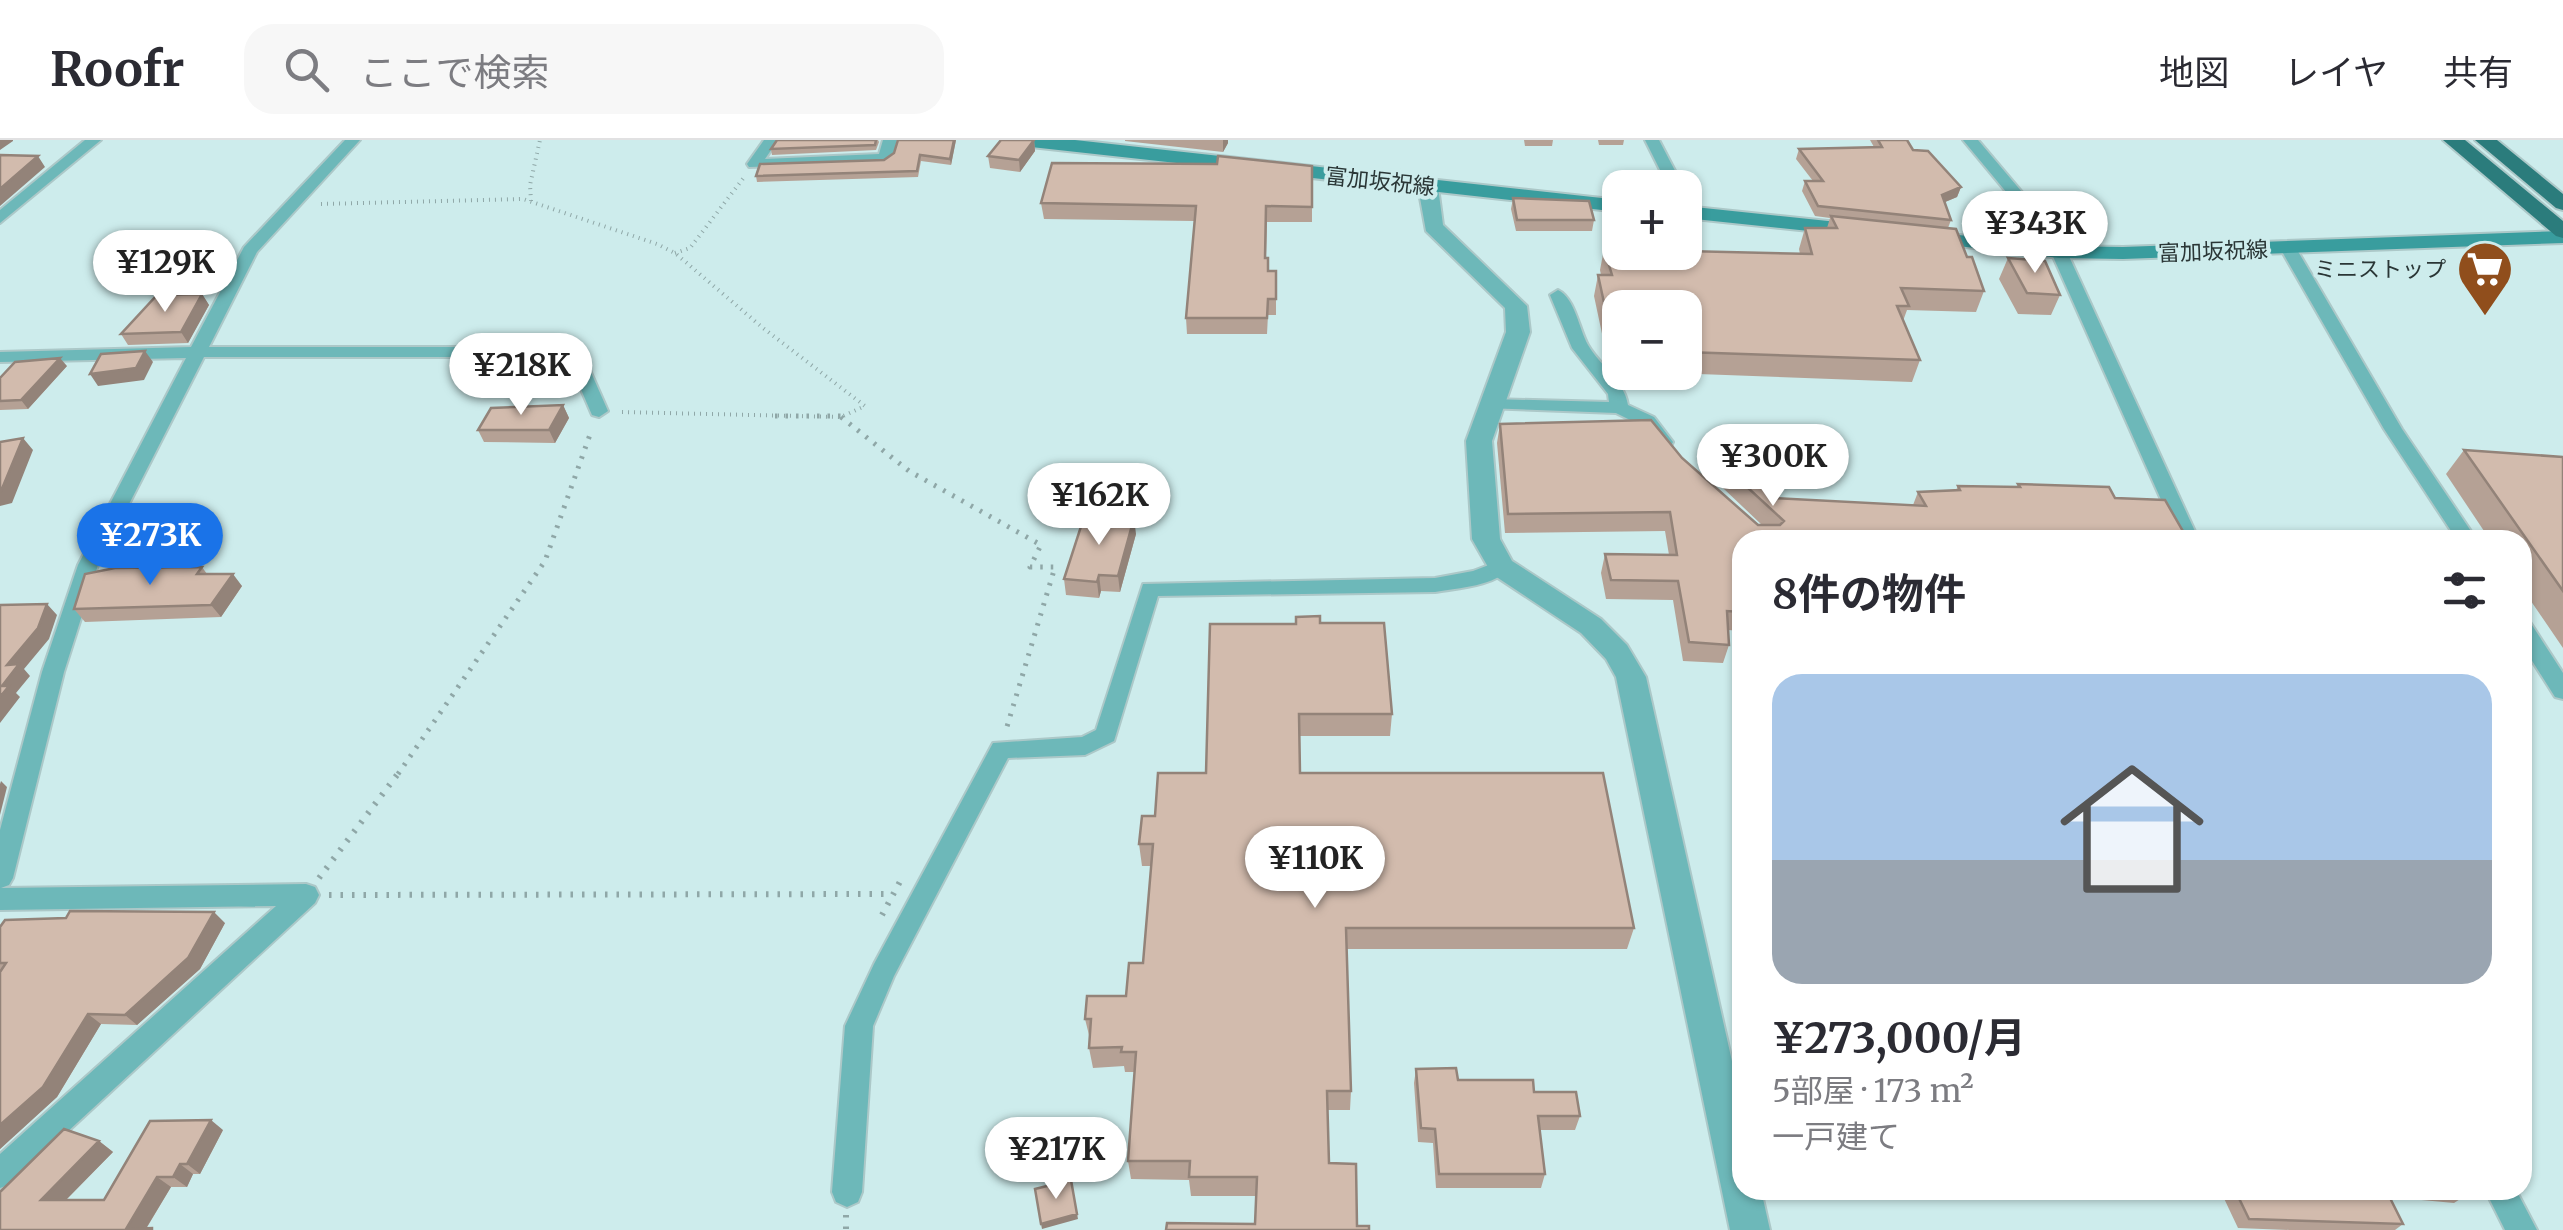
<!DOCTYPE html>
<html lang="ja">
<head>
<meta charset="utf-8">
<style>
  body { margin:0; font-family:Merriweather,"Noto Sans JP",serif; background:#f7f7f7; color:#2b2b33; height:100vh; display:flex; flex-direction:column; font-size:38px; white-space:nowrap }
  * { box-sizing:border-box; margin:0 }
  p { font-size:32px; color:#7c7c81 }
  .icon { flex:none; width:55px; height:55px; fill:none; stroke:currentColor; stroke-width:2; stroke-linecap:round; stroke-linejoin:round }
  .map { position:relative; flex:1; overflow:hidden }
  .side { position:absolute; left:1732px; top:390px; width:800px; height:670px; display:flex; flex-direction:column; background:#fff; border-radius:30px; box-shadow:0 2px 8px #0004 }
  .side>* { flex:none }
  .controls { position:absolute; left:1602px; top:30px; display:grid; gap:20px }
  .controls a { display:grid; place-items:center; width:100px; height:100px; border-radius:20px; background:#fff; box-shadow:0 2px 8px #0004; font-size:50px }
  .price { position:absolute; translate:-50% -85px; padding:0 22px; border-radius:35px; background:#fff; color:#222; font-size:32px; line-height:65px; filter:drop-shadow(0 2px 5px #0008) }
  .price::after { content:''; position:absolute; left:50%; top:60px; width:30px; height:22px; margin-left:-15px; background:inherit; clip-path:polygon(0 0,100% 0,50% 100%) }
  .price.on { background:#1a73e8; color:#fff }
  ul { padding:0; list-style:none }
  li { display:grid; align-content:center; gap:20px; height:530px; padding:0 40px }
  li span { display:grid; place-items:center; height:310px; border-radius:30px; color:#555 }
  li>.icon { margin-inline-start:auto }
  span .icon { width:180px; height:180px; fill:#fffc; stroke-width:1 }
  li b { font-size:42px }
  h2 { display:flex; justify-content:space-between; align-items:center; height:120px; padding:0 40px; font-size:42px }
  header { display:flex; align-items:center; gap:60px; box-sizing:border-box; height:140px; padding:0 50px; background:#fff; border-bottom:2px solid #e1e1e2 }
  header strong { font-size:48px }
  nav { display:flex; gap:55px; margin-inline-start:auto; font-size:35px }
  .search { width:700px; height:90px; background:#f7f7f7; display:flex; align-items:center; gap:25px; box-sizing:border-box; padding:0 35px; border-radius:30px; color:#7c7c81; font-size:38px }
  .map>svg:first-child { display:block }
  .lines { fill:none; stroke-linecap:round; stroke-linejoin:round }
  .minor-casing { stroke:#acc8c8; stroke-width:4 }
  .tertiary-casing { stroke:#acc8c8; stroke-width:4 }
  .secondary-casing { stroke:#acc8c8; stroke-width:4 }
  .trunk-casing { stroke:#acc8c8; stroke-width:4 }
  .path-far2 { stroke:#8fa7a7; stroke-width:4; stroke-dasharray:1 5; stroke-linecap:butt }
  .path-far1 { stroke:#8fa7a7; stroke-width:5; stroke-dasharray:2.5 8; stroke-linecap:butt }
  .path { stroke:#8fa7a7; stroke-width:6; stroke-dasharray:2.5 9; stroke-linecap:butt }
  .minor { fill:#6db8b9; fill-rule:evenodd }
  .tertiary { fill:#6db8b9; fill-rule:evenodd }
  .secondary { fill:#399d9e; fill-rule:evenodd }
  .trunk { fill:#2b7c7c; fill-rule:evenodd }
  .wall { fill:#b5a195 }
  .shaded-wall { fill:#938379 }
  .building { fill:#d2bbad; stroke:#938379; stroke-width:2.5 }
  .labels { text-anchor:middle; dominant-baseline:central; stroke-width:8; stroke-linejoin:round; paint-order:stroke }
  .far-street-label { font-size:22px; fill:#2a3636; stroke:#cdecec }
  .far-poi-label { font-size:22px; fill:#2a3636; stroke:#cdecec; text-anchor:end }
</style>
</head>
<body>
<header>
<strong>Roofr</strong>
<div class="search"><svg class="icon" aria-label="search" viewBox="0 0 24 24"><circle cx="10" cy="10" r="6"/><path d="M15 15l6 6"/></svg>ここで検索</div>
<nav><a>地図</a><a>レイヤ</a><a>共有</a></nav>
</header>
<div class="map">
<svg width="2563" height="1090" viewBox="0 0 2563 1090">
  <rect width="100%" height="100%" fill="#cdecec"/>
  <g class="lines">
    <g class="minor-casing">
      <path id="minor" d="M85,0H101L0,83V70Z
        M345,0H360L257,112L209,207H573L582,212L608,271L599,277L592,275L567,217H204L98,425L64,532L13,738L9,745L1,748L306,744L315,747L319,755L315,763L11,1044L0,1048V1014L276,766L0,770V690L42,532L78,425L186,218L0,222V212L191,207L244,107Z
        M764,0H778L765,19L879,14L883,0H897L892,18L885,22L749,27L747,24Z
        M1645,0H1659L1684,48H1669Z
        M1963,0H1978L2038,71L2067,112L2199,400H2179L2051,112L2027,77Z
        M2288,103L2296,108L2402,289L2477,400H2457L2384,289L2280,108Z
        M1558,150C1575,158 1579,189 1588,205C1600,226 1624,240 1628,265L1654,277L1673,302L1671,306H1657L1640,285L1616,273L1485,268L1482,264L1491,259L1609,262L1608,254L1572,208L1550,155Z
        M1502,420L1509,422L1512,427C1495,446 1459,448 1435,452L1158,456L1114,601L1085,615L1008,618L894,836L873,886L862,1052L858,1062L847,1067L836,1062L832,1052L845,886L874,824L993,603L1082,597L1096,590L1143,444L1435,438L1473,431Z
        M2522,480L2530,482L2563,533V559L2555,557L2522,505Z
        M2485,1050H2516L2537,1090H2505Z"/>
    </g>
    <g class="tertiary-casing">
      <path id="tertiary" d="M1428,41L1438,47L1443,85L1527,166L1530,192L1492,301L1500,399L1512,421L1601,479L1627,505L1646,537L1742,966V1050H1761L1770,1090H1730L1616,537L1606,519L1581,493L1492,434L1472,399L1466,301L1506,192L1505,168L1426,91L1418,47Z"/>
    </g>
    <g class="secondary-casing">
      <path id="secondary" d="M1012,0H1075L1620,60V72L1022,6Z
        M1685,66L1866,85L1877,91L1866,97L1685,78Z
        M1922,91L2059,106L2123,107L2563,91V103L2123,119L2059,118L1915,101L1911,97L1915,93Z"/>
    </g>
    <g class="trunk-casing">
      <path id="trunk" d="M2443,0H2465L2563,81V98L2556,96Z
        M2475,0H2497L2563,54V70L2556,68Z"/>
    </g>
    <path class="path-far2" d="M531,61L530,45L540,0
      M321,64L523,59L657,104L675,113L763,188L865,266L841,277L621,272
      M675,113L690,108L745,36"/>
    <path class="path-far1" d="M775,276H844
      M841,277L909,331L1041,405L1030,427H1055L1006,590
      M398,634L545,421L592,289"/>
    <path class="path" d="M319,738L400,631
      M329,755L890,754
      M882,775L903,736
      M846,1075V1090"/>
    <use href="#minor" class="minor"/>
    <use href="#tertiary" class="tertiary"/>
    <use href="#secondary" class="secondary"/>
    <use href="#trunk" class="trunk"/>
  </g>
  <path class="wall" d="M777,0H878L879,2L876,10L772,15L771,9Z
    M956,0L951,25L921,21L918,37L757,42L756,36L884,20Z
    M1034,0L1035,11L1020,32L990,28L988,16Z
    M1125,0H1228V3L1223,12L1125,1Z
    M1524,0H1553L1552,6H1525Z
    M1598,0H1624L1623,5H1599Z
    M1870,0H1907L1913,10L1961,47L1957,57L1945,62L1951,80L1948,88L1967,117L1984,151L1976,172L1907,170L1903,181L1920,220L1912,242L1644,232H1685V168H1620V232H1617L1612,203H1604L1594,156L1598,135H1601L1600,130L1604,109L1800,114L1799,109L1805,88H1827L1830,78L1815,76L1802,51L1805,41H1813L1796,19L1799,9L1874,7Z
    M1312,26V82H1267L1266,118L1268,131H1276V175H1268L1267,194H1187L1186,178L1194,81L1044,79L1041,63Z
    M1513,58L1594,80L1592,91H1516L1511,69Z
    M2008,118L2060,155L2051,175L2018,174L1999,139Z
    M202,154L209,165L188,203L128,205L121,194Z
    M67,226L28,269L0,270V238Z
    M563,265L569,278L555,303L484,302L478,290Z
    M1500,284L1682,318L1758,385H1762L1705,331L1710,313L1771,358L1913,365L1918,352L1956,350L1958,346L2017,347L2018,344L2115,358L2188,400H1742V491L1728,490L1729,505L1723,523L1683,521L1673,460L1606,459L1601,433L1605,414L1669,415L1665,391L1505,393L1497,303Z
    M2464,310L2563,317V508L2522,448V400H2490L2446,334Z
    M1136,394L1120,452L1101,451L1099,458L1066,455L1064,439Z
    M202,427L207,434L242,446L221,477L85,482L74,469Z
    M1320,483L1392,574L1390,596H1299L1300,633L1634,788L1627,809H1347L1351,951L1350,970H1327L1255,1084L1256,1056H1191L1189,1040L1131,1039L1128,1021L1135,932H1125L1124,926L1093,928L1089,908L1090,899L1085,879L1126,856L1143,823L1151,726H1142L1139,704L1155,676L1206,633Z
    M225,783L200,829L137,885L101,884L57,957L0,1009V787Z
    M1416,929L1580,976L1575,990H1540L1545,1034L1541,1048H1436L1433,1003L1418,1002L1414,943Z
    M223,990L200,1034H193L187,1047H171L146,1089L0,1090L99,1001L113,1012L66,1060H104Z
    M2220,1050H2466L2468,1054L2454,1063L2389,1057L2403,1084L2395,1090H2290L2238,1088Z"/>
  <path class="shaded-wall" d="M0,0H13V1L0,10Z
    M954,0H956L951,25L950,19Z
    M1034,0L1035,11L1020,32L1019,20Z
    M1223,0H1228V3L1223,12Z
    M38,16L45,27L0,66V49Z
    M1961,47L1957,57L1938,65L1942,55Z
    M202,154L209,165L188,203L181,192Z
    M145,211L153,222L144,240L98,246L90,234Z
    M60,218L67,226L28,269L21,260Z
    M563,265L569,278L555,303L549,290Z
    M23,298L33,310L12,363L0,366V351Z
    M1134,378L1136,394L1120,452L1118,436Z
    M233,434L242,446L221,477L211,465Z
    M1099,435L1101,451L1099,458L1097,442Z
    M47,464L57,475L49,499L24,529L30,536L16,553L20,557L0,583V557L7,525Z
    M1,641L7,647L0,675V644Z
    M214,772L225,783L200,829L137,885L125,875Z
    M88,874L101,884L57,957L0,1009V985Z
    M211,980L223,990L200,1034L187,1024Z
    M99,1001L113,1012L56,1070L41,1060Z
    M180,1024L193,1034L187,1047L173,1037Z
    M157,1037L171,1047L145,1090L126,1089Z
    M1071,1040L1078,1079L1042,1089L1041,1084Z"/>
  <path class="building" d="M777,0H876L875,5L771,9Z
    M898,0H954L950,19L920,15L917,31L756,36L760,24L884,20L894,13Z
    M1001,0H1034L1019,20L988,16Z
    M1878,0H1907L1913,10L1928,11L1961,47L1942,55L1951,80L1818,66L1805,41H1823L1799,9L1882,7Z
    M0,15L38,16L0,49Z
    M1218,16L1312,26V67L1266,66L1265,118H1268V131H1276V159H1268L1267,178H1186L1196,66L1041,63L1052,23L1217,24Z
    M1513,58L1589,61L1594,80H1517Z
    M1831,76L1956,89L1967,117H1972L1984,151L1901,148L1909,166H1897L1920,220L1685,212V168H1620V201L1617,181H1608L1598,135H1612L1604,109H1620V112H1685V111L1812,114L1805,88H1837Z
    M2008,118L2045,121L2060,155L2027,153Z
    M202,154L181,192L121,194L157,155Z
    M145,211L136,228L90,234L101,214Z
    M60,218L21,260L0,261V238L15,222Z
    M563,265L549,290H478L491,268Z
    M1651,280L1682,318L1758,385H1780L1784,381L1710,313L1762,318L1771,358L1926,366L1918,352L1960,350L1958,346L2020,347L2018,344L2109,347L2115,358L2165,360L2188,400L1993,398L1994,400H1963L1793,392L1797,400H1742V472L1727,471L1729,505L1689,502L1678,441L1611,440L1605,414L1677,415L1670,372L1508,374L1500,284Z
    M23,298L1,351H0V302Z
    M2464,310L2563,317V451Z
    M1085,374L1134,378L1118,436L1099,435L1097,442L1064,439Z
    M202,427L197,434H233L211,465L74,469L85,434L115,428Z
    M47,464L38,488L7,525L19,524L2,546H9L0,557V465Z
    M1320,476V483H1384L1392,574H1299L1300,633H1603L1634,788H1346L1351,951H1327L1329,1023L1356,1024L1357,1086H1369V1090H1166L1167,1083L1255,1084L1257,1037H1189L1190,1021H1128L1136,912H1121L1122,907L1089,908L1091,879H1085L1087,856H1126L1129,823H1143L1153,704H1139L1142,676H1155L1158,633H1206L1210,484H1296V477Z
    M70,771L214,772L188,818L125,875L88,874L43,947L0,985V832L6,823H0V787L5,780L66,778Z
    M1456,928L1458,940H1533L1534,952H1576L1580,976H1538L1545,1034H1439L1435,989L1421,988L1416,929Z
    M211,980L187,1024H180L173,1037H157L126,1089L152,1088V1090H0V1052L64,989L99,1001L41,1060H104L150,981Z
    M1071,1040L1077,1074L1041,1084L1035,1049Z
    M2235,1050H2386L2403,1084L2249,1079Z
    M2425,1050H2466L2468,1054Z"/>
  <defs>
    <g id="supermarket-pin" transform="scale(2.875)"><path d="M0 17L-7.5 6A9.5 9.5 0 1 1 7.5 6Z" fill="#904e1c" stroke="#cdecec"/><path d="M-6-5.5h2.5l.6 2H6L4.5 2H-2.5L-4.4-4H-6ZM-1.5 3.2a1.3 1.3 0 1 0 .1 0ZM3 3.2a1.3 1.3 0 1 0 .1 0Z" fill="#fff"/></g>
  </defs>
  <g fill-rule="evenodd">
    <use href="#supermarket-pin" x="2485" y="129"/>
  </g>
  <g class="labels">
    <g class="far-street-label">
      <text transform="translate(1380 41) rotate(6)">富加坂祝線</text>
      <text transform="translate(2213 111) rotate(-2)">富加坂祝線</text>
    </g>
    <g class="far-poi-label">
      <text x="2446" y="129">ミニストップ</text>
    </g>
  </g>
</svg>
<div class="controls">
<a>+</a>
<a>−</a>
</div>
<b class="price" style="left:2035px;top:136px">¥343K</b>
<b class="price" style="left:165px;top:175px">¥129K</b>
<b class="price" style="left:521px;top:278px">¥218K</b>
<b class="price" style="left:1773px;top:369px">¥300K</b>
<b class="price" style="left:1099px;top:408px">¥162K</b>
<b class="price on" style="left:150px;top:448px">¥273K</b>
<b class="price" style="left:1315px;top:771px">¥110K</b>
<b class="price" style="left:1056px;top:1062px">¥217K</b>
<section class="side">
<h2>8件の物件<svg class="icon" aria-label="filters" viewBox="0 0 24 24"><path d="M4 7h16M4 17h16"/><circle cx="9" cy="7" r="2"/><circle cx="15" cy="17" r="2"/></svg></h2>
<ul>
<li><span style="background:linear-gradient(#a9c7e8 60%,#9aa5b1 0)"><svg class="icon" aria-label="home" viewBox="0 0 24 24"><path d="M3 11l9-7 9 7M6 9v11h12V9"/></svg></span><div><b>¥273,000/月</b><p>5部屋 · 173 m²</p><p>一戸建て</p></div></li>
</ul>
</section>
</div>
</body>
</html>
